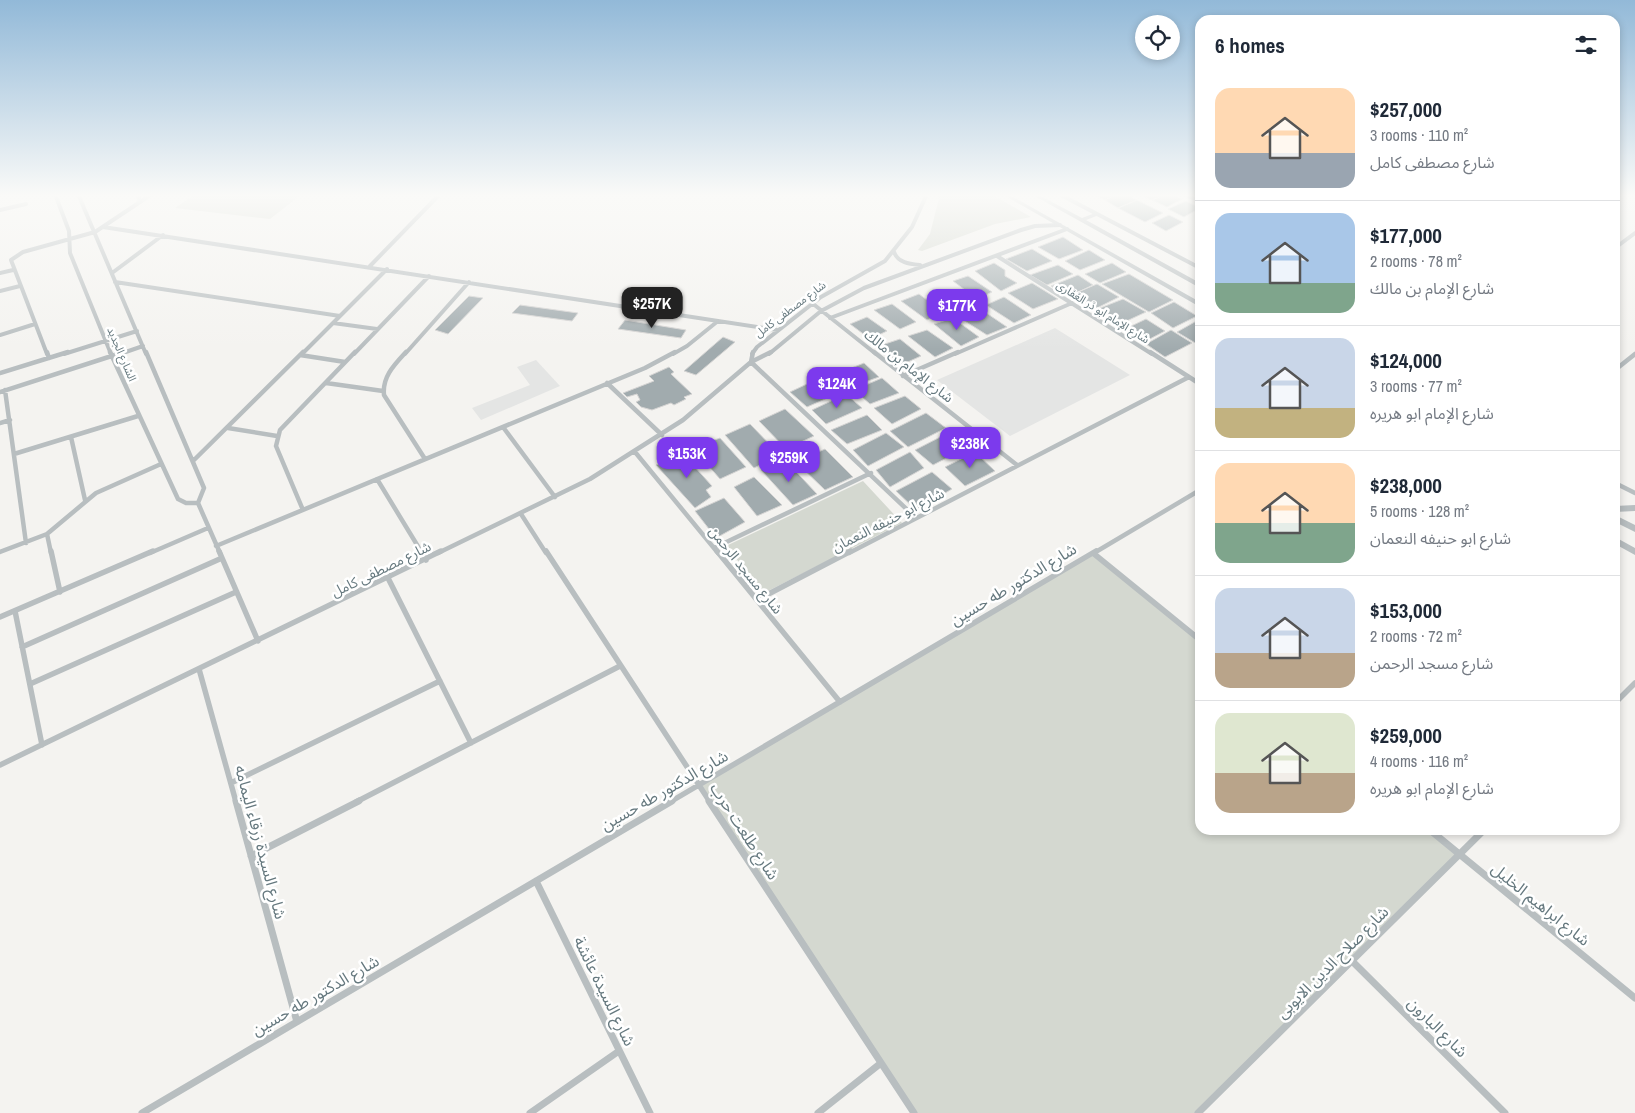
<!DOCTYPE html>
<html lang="en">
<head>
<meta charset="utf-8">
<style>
  body { margin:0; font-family:"Archivo Narrow","Noto Sans Arabic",sans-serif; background:#f2f2f3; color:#1f2937; height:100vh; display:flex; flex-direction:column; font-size:19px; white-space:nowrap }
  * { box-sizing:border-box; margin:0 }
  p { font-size:16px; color:#747a83 }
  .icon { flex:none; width:28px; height:28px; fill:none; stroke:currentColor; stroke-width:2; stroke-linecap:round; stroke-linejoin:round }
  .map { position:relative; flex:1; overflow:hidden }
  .drawer { position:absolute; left:1195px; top:15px; width:425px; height:820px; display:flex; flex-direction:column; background:#fff; border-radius:15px; box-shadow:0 2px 8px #0003 }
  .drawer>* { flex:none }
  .buttons { position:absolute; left:1135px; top:15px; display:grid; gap:10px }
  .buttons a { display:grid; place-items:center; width:45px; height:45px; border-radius:50%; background:#fff; box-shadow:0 2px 8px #0003; font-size:25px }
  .price { position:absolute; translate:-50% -42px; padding:0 11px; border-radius:10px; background:#7c3aed; color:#fff; font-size:16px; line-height:32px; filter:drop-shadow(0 1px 2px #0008) }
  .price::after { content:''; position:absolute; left:50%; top:30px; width:15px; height:11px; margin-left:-8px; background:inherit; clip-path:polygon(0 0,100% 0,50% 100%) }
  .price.active { background:#222; color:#fff }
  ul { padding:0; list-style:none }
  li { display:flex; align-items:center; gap:15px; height:125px; padding:0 20px }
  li+li { border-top:1px solid #e0e1e3 }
  li span { display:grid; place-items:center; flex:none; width:140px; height:100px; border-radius:15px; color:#555 }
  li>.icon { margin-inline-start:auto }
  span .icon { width:60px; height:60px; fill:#fffc; stroke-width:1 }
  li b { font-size:21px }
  h2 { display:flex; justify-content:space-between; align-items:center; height:60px; padding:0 20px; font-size:21px }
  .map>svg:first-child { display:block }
  .built { fill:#e4e5e4 }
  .green { fill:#d4d8d0 }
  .building { fill:#a1abae; stroke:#d5d4d3 }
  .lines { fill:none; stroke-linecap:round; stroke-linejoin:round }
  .minor-far3 { stroke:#b8bec0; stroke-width:4 }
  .minor-far2 { stroke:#b8bec0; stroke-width:4.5 }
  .minor-far1 { stroke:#b8bec0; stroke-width:5.5 }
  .minor { stroke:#b8bec0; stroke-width:7 }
  .tertiary { fill:#b8bec0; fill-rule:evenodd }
  .labels { text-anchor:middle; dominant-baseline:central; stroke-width:5; stroke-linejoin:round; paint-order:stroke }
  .far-street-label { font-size:11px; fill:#65787e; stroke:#fff }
  .street-label { font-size:14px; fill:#65787e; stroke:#fff }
  .near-street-label { font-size:16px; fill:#65787e; stroke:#fff }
</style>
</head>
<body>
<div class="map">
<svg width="1635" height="1113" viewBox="0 0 1635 1113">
  <rect width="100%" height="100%" fill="#f4f3f0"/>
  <path class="built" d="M1055,328L1130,375L1010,436L937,380Z
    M536,360L560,386L481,420L472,408L530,385L517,367Z"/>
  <path class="green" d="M195,194H302L270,219L175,208Z
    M940,194H991L1031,217L995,224L922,251L918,250L930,234Z
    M863,481L902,523L764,593L726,546Z
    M1093,553L1200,641V830H1430L1460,854L1199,1113H914L699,785Z"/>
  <path class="building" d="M1093,194H1116L1105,200Z
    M1120,194H1125L1137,200L1118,208L1105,200Z
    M1138,194H1166L1152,200Z
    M1166,194H1171L1182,199L1167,207L1152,200Z
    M1137,200L1163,213L1145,222L1118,208Z
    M1186,201L1200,208L1184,217L1168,209Z
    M1169,215L1183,222L1166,231L1152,223Z
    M1063,237L1083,250L1059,259L1038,247Z
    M1032,249L1052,261L1027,271L1006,259Z
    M1089,250L1105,260L1080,270L1065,261Z
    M994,263L1005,270V276L1017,283L1001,291L975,271Z
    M1112,263L1126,272L1100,283L1085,274Z
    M1058,265L1073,274L1047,285L1030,275Z
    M1129,274L1173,300L1149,312L1102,284Z
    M1078,275L1093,285L1068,297L1051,286Z
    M968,276L992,292L977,299L953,281Z
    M1032,283L1058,299L1033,309L1008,293Z
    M1097,284L1119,297L1095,309L1073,294Z
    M947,290L971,305L952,313L931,297Z
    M919,294L943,312L927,320L901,301Z
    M469,296L483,298L448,334L435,330Z
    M1004,297L1031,315L1014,323L986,305Z
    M1123,299L1146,312L1118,325L1095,310Z
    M1174,302L1197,316L1173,328L1151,313Z
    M892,304L916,322L900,329L874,310Z
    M520,305L578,313L572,321L512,313Z
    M979,308L1007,327L987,335L960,318Z
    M867,317L887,331L870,339L850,324Z
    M953,318L979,337L961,346L934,324Z
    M1146,319L1165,331L1144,342L1125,329Z
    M1200,319V342L1197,344L1177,332Z
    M625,320L686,330L681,338L618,329Z
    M927,330L953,348L935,357L908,336Z
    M1171,330L1192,343L1165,357L1146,344Z
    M723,337L735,342L696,375L684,371Z
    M900,339L921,356L901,365L879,346Z
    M864,363L879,377L848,388L834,375Z
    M669,367L674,372L671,374L692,394L684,397L686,399L674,405L671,403L652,410L641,407L636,402L640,400L637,394L627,397L623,393L654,381L649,376Z
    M824,376L841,392L807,407L790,392Z
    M882,378L899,393L870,404L854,390Z
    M846,394L862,408L826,424L812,410Z
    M905,396L921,409L892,424L874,408Z
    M785,409L814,436L786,449L759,421Z
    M926,413L946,428L908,447L890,431Z
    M867,415L882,430L847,444L831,430Z
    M750,424L780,455L754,468L725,435Z
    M950,432L968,447L933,465L915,450Z
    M886,433L904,447L868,466L853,450Z
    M720,438L746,467L720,479L693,448Z
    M825,449L853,477L825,490L796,462Z
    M910,452L924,468L890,487L876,470Z
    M975,452L995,471L965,486L945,467Z
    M683,454L712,486L706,490L711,497L695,508L656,465Z
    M786,461L817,494L793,505L761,470Z
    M932,472L952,489L916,510L896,491Z
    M754,477L782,505L757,516L734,487Z
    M724,498L745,522L716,538L695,511Z"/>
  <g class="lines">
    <path class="minor-far3" d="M55,194L69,231L70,253L111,354
      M78,194L146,354
      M137,194L140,201
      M1059,194L1200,268
      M1183,194L1200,201
      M0,210L26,204
      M103,227L777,330
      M1615,248L1635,233
      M894,252C898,263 910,264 920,265
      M997,256L1152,354
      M370,266L440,194
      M0,273L13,270
      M112,273L163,235
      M115,282L340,316
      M0,291L20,286
      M812,303L876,354
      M830,318L1067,229
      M333,323L377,329
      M0,335L35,324
      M47,354L11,260L23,252L95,232L152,194
      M64,354L137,331
      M120,354L143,346
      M302,354L387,269
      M354,354L429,276
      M405,354L469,282
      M673,354L687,346L718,321
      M752,354L757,347L821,297L885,261L912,227L927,194
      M769,354L821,311L864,288L1021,230L1035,226L1060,225
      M955,354L1072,303"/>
    <path class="minor-far2" d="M47,352L49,358
      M110,352L178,499L186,503H198
      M146,352L204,488L198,503
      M406,352C394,365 382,377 384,395L425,459
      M874,352L1017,465
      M1150,352L1200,384
      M300,355L345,362
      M751,362L753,352
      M751,362L916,518
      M1615,370L1635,354
      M0,373L68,352
      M903,376L958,352
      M326,383L383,391
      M607,383L662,435
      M5,390L26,543
      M0,392L124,352
      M0,423L10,420
      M503,427L555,497
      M228,428L277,436
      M71,437L85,500
      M635,452L718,553
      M14,454L138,416
      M193,461L303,352
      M377,479L422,553
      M1615,483L1635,493
      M198,503L220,553
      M303,510L276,446L280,430L355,352
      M521,514L546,553
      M47,534L51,553
      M216,546L645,368L675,352
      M714,548L871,473
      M0,552L47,534L96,493L161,464
      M150,553L208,528
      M438,553L590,479L683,420L751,362L771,352
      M849,553L1189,377
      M1094,553L1200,490"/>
    <path class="minor-far1" d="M51,551L60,592
      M219,551L258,641
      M421,551L426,560
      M546,551L710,802
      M717,551L840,702
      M1093,553L1200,640
      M388,578L471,743
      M757,600L851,551
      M15,611L42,745
      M0,617L153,551
      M22,647L222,558
      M199,669L236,802
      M30,684L236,592
      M1615,703L1635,683
      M0,765L441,551
      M231,783L440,681
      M356,802L620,666
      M670,802L1096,551"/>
    <path class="minor" d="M236,801L297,1022
      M709,801L914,1113
      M1430,830L1635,998
      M251,856L359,801
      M536,881L650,1113
      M1352,961L1505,1113
      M142,1113L672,801
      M530,1113L619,1051
      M818,1113L881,1063
      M1198,1113L1484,830"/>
    <path class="tertiary" d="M1002,194H1008L1200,302V307Z
      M1031,194H1037L1082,218L1095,213H1099V215L1086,220L1200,283V288Z
      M1635,505V511L1615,512V506Z
      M1615,515L1635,525V532L1615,522Z
      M1615,537L1635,548V555L1615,544Z"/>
  </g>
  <linearGradient id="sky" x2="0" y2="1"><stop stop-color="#92b9d8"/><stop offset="0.56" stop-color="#fafaf8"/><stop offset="1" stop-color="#fafaf8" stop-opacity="0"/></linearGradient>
  <rect width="1635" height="349" fill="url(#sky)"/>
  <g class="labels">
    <g class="far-street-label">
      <text transform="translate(790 309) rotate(-37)">شارع مصطفى كامل</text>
      <text transform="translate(1103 312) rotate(32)">شارع الإمام ابو ذر الغفارى</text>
      <text transform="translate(122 354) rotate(67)">الشارع الجديد</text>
    </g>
    <g class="street-label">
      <text transform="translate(909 366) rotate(38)">شارع الإمام بن مالك</text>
      <text transform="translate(888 520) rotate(-27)">شارع ابو حنيفه النعمان</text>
      <text transform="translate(381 569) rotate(-26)">شارع مصطفى كامل</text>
      <text transform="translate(746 570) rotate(51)">شارع مسجد الرحمن</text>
    </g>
    <g class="near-street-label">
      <text transform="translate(1013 584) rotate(-31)">شارع الدكتور طه حسين</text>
      <text transform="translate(664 790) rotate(-30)">شارع الدكتور طه حسين</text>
      <text transform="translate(745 831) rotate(57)">شارع طلعت حرب</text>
      <text transform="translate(261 842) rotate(75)">شارع السيدة زرقاء اليمامه</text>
      <text transform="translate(1541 904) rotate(39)">شارع ابراهيم الخليل</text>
      <text transform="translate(1332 962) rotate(-45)">شارع صلاح الدين الايوبى</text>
      <text transform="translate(605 991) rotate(64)">شارع السيدة عائشة</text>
      <text transform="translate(315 995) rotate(-30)">شارع الدكتور طه حسين</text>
      <text transform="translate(1438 1027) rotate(45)">شارع البارون</text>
    </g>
  </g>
</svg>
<div class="buttons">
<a><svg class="icon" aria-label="locate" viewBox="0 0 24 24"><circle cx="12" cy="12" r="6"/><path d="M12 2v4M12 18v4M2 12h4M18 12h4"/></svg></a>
</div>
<b class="price active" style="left:652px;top:329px">$257K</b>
<b class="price" style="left:957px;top:331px">$177K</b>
<b class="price" style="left:837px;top:409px">$124K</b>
<b class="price" style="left:970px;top:469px">$238K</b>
<b class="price" style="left:687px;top:479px">$153K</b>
<b class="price" style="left:789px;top:483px">$259K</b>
<section class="drawer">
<h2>6 homes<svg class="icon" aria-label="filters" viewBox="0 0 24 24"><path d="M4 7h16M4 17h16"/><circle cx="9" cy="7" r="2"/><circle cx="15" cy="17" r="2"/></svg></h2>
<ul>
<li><span style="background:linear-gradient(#ffd9b3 65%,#9aa5b1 0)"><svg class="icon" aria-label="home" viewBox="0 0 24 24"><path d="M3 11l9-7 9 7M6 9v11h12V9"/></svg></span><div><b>$257,000</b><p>3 rooms · 110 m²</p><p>شارع مصطفى كامل</p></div></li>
<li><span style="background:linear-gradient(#a9c7e8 70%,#7fa58c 0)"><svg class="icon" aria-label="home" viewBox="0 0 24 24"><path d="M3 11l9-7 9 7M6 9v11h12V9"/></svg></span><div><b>$177,000</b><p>2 rooms · 78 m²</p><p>شارع الإمام بن مالك</p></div></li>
<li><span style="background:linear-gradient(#c9d6e8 70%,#c2b280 0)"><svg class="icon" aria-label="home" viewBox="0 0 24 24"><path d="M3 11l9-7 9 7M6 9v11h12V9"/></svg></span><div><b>$124,000</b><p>3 rooms · 77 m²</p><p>شارع الإمام ابو هريره</p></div></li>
<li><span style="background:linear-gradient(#ffd9b3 60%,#7fa58c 0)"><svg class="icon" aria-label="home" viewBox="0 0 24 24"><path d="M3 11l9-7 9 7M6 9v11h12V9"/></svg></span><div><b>$238,000</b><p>5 rooms · 128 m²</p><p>شارع ابو حنيفه النعمان</p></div></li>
<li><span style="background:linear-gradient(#c9d6e8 65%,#b9a48a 0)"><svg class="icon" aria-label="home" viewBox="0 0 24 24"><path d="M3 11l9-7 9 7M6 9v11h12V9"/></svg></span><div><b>$153,000</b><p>2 rooms · 72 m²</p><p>شارع مسجد الرحمن</p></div></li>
<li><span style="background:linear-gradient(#dfe7d0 60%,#b9a48a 0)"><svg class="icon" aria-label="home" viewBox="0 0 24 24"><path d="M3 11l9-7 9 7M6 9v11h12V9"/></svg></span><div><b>$259,000</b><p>4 rooms · 116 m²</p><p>شارع الإمام ابو هريره</p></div></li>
</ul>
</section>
</div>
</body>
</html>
